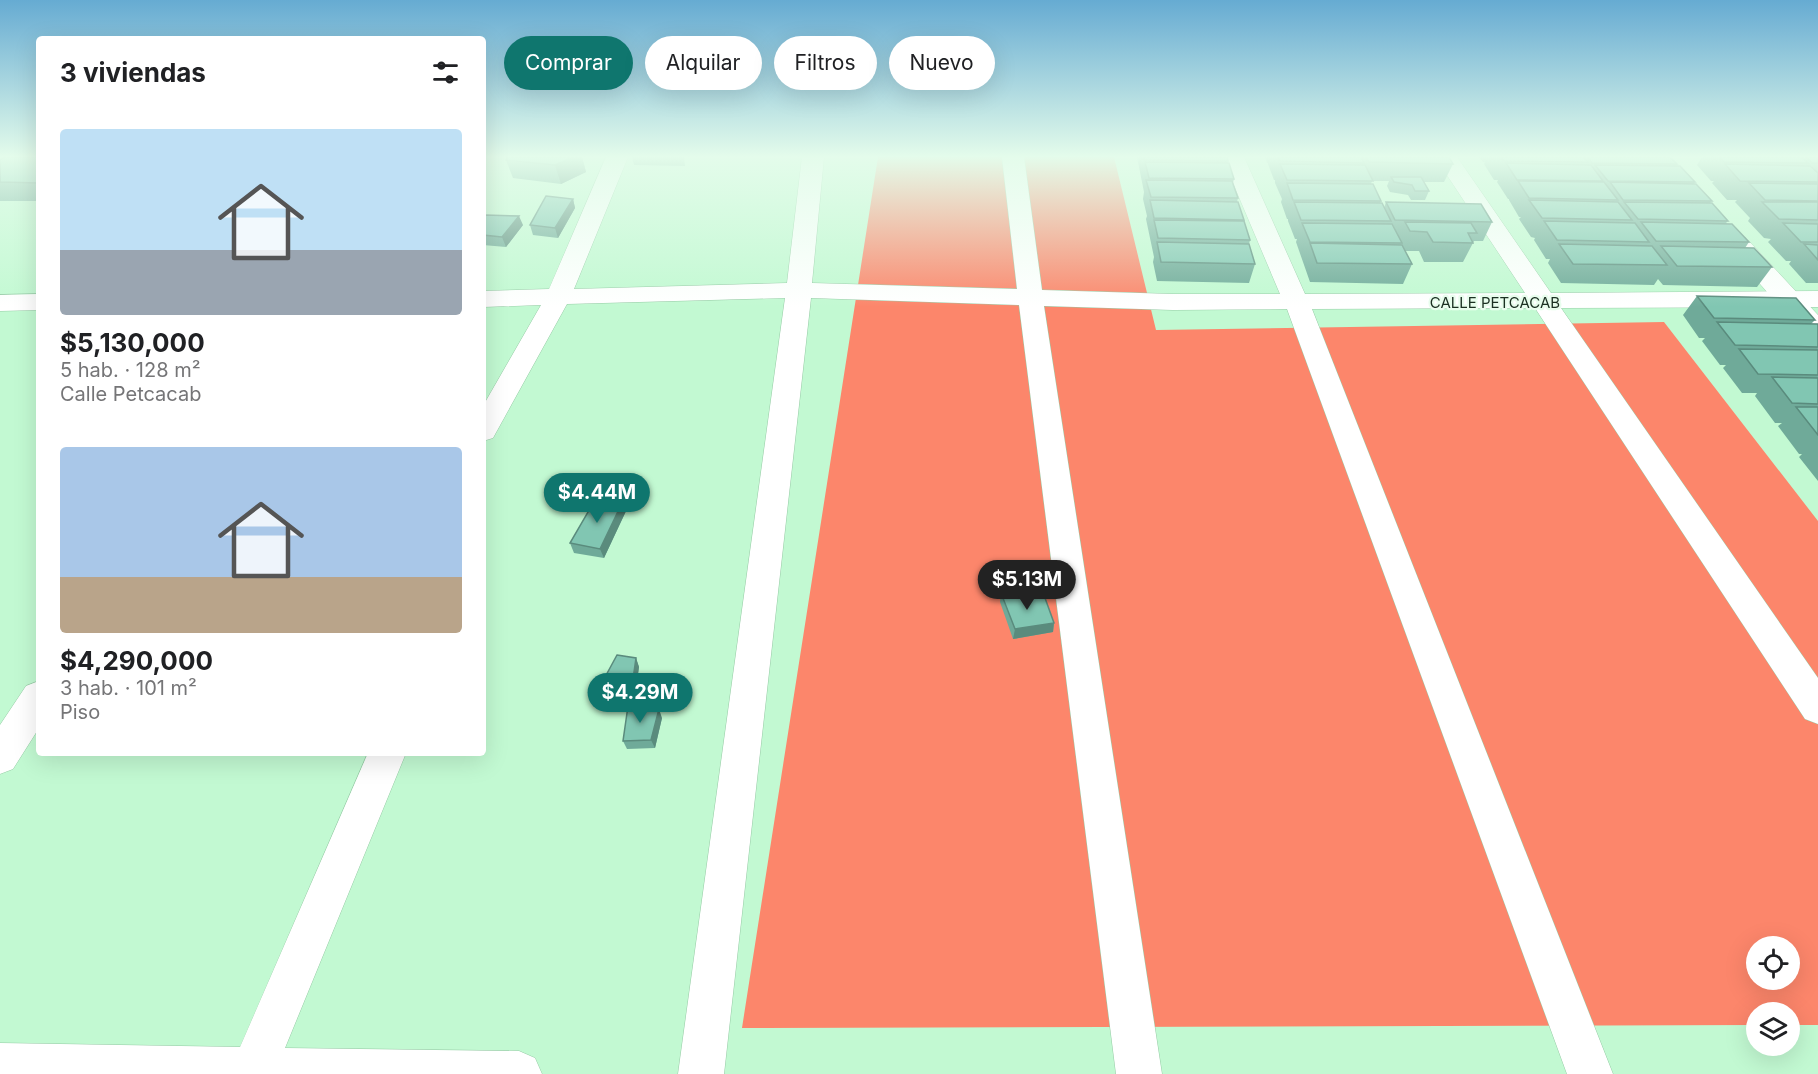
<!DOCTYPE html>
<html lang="es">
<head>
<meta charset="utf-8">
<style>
  body { margin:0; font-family:Inter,sans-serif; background:#f6f6f6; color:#202124; height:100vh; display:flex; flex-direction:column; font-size:22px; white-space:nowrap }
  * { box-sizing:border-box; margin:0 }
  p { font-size:20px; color:#757577 }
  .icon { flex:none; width:33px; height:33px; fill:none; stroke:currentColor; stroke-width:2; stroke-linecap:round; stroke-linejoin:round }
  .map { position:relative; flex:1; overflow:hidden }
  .side { position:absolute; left:36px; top:36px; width:450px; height:720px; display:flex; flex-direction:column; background:#fff; border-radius:6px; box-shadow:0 6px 24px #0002 }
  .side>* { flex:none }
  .guide { position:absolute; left:504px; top:36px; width:570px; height:54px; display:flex; gap:12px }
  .buttons { position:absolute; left:1746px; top:936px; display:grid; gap:12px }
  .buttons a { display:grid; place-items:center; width:54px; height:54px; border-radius:50%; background:#fff; box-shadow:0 6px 24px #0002; font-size:30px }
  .price { position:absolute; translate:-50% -51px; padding:0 14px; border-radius:21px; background:#0f766e; color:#fff; font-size:20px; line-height:39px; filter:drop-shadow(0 2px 3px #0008) }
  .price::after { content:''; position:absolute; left:50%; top:36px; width:18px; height:14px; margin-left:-9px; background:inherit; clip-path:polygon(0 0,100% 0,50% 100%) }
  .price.current { background:#222; color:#fff }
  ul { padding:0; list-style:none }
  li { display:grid; align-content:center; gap:12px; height:318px; padding:0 24px }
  li span { display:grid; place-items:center; height:186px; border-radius:6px; color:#555 }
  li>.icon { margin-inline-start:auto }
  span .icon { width:108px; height:108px; fill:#fffc; stroke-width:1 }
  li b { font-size:26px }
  h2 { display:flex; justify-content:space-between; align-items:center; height:72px; padding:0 24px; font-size:26px }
  .pill { padding:0 21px; border-radius:27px; background:#fff; box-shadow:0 6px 24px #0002; font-size:21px; line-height:54px }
  .pill.current { background:#0f766e; color:#fff }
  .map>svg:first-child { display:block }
  .forest { fill:#fc866b; fill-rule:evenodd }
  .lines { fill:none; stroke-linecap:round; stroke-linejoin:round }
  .street-casing { stroke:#96caa5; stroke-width:1 }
  .secondary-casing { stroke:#96caa5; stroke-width:1 }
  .street { fill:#fff; fill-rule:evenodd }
  .secondary { fill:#fff; fill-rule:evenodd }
  .wall { fill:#6faa99 }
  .shaded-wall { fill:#5a8b7d }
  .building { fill:#81c6b2; stroke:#5a8b7d; stroke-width:1.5 }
  .labels { text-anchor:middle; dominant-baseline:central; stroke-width:4.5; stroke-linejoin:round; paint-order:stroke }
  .street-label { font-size:15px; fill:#1b3022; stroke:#e8fded }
</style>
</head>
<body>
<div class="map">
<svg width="1818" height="1074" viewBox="0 0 1818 1074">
  <rect width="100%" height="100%" fill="#c2f9d2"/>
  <path class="forest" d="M878,157H1114L1156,330L1664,322L1818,521V1025H1790V1012H1756V1025L742,1028ZM1756,946H1790V980H1756Z"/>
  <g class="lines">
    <g class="street-casing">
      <path id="street" d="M606,157H628L574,289L787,283L802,157H824L812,283L1017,289L1002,157H1024L1042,290L1173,294H1280L1222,157H1244L1305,294L1525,293L1435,157H1457L1551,293L1818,291V307L1561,308L1818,678V724L1805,719L1535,308L1312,309L1613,1074H1567L1287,309L1173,310L1044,306L1162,1074H1116L1019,305L811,298L724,1074H678L785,298L567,304L493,438L483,441V406L541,305L483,307V291L549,289Z
        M39,294V310L0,311V295Z
        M39,681V728L13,769L0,774V725L26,686Z
        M368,753H406L285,1048L519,1051L535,1058L542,1074H0V1043L240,1047Z"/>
    </g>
    <g class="secondary-casing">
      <path id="secondary" d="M1737,236L1746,238L1818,315V341L1808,338L1728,248L1725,243L1728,238Z"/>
    </g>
    <use href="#street" class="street"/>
    <use href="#secondary" class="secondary"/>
  </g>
  <path class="wall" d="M39,157V201H0V182Z
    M582,157L586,172L561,184L513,178L506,160Z
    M632,157H684L685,166L634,165Z
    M1137,157H1227L1228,163L1234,179L1233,183L1238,198L1237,202L1244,220V221L1250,240L1249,244L1255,264L1249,283L1157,281L1153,262L1154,257L1146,219L1147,216L1143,199L1144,192Z
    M1265,157H1449L1453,164L1444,182H1424L1429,191L1425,200H1411L1408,195L1390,192L1387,186L1389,181H1372L1371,184L1381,201L1380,203L1384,208L1386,202L1492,222L1483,241H1474L1463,262H1424L1419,251H1405L1412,264L1403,284L1310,282L1296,242L1297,239H1295L1288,221V219H1287L1281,202L1282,199L1275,183V180H1274L1268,164V163H1267Z
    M1479,157H1670L1677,164L1676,166L1695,182L1694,184L1712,201L1710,203L1728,221L1726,223L1749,242L1745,248L1772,267L1757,287L1663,285L1658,279L1654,285L1561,283L1548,263L1550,259H1546L1534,240L1535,238L1531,237L1519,219L1521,217H1519L1509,200V199H1508L1497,182L1498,180H1494L1484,164L1485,162H1483Z
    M1702,157H1818V283H1806L1789,264L1791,261H1786L1768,242L1771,239L1764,238L1748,221L1750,218L1735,202L1737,200H1727L1712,183L1714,181H1711L1697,165Z
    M573,199L575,208L558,238L533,235L530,225Z
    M483,218L523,225L506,247L483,245Z
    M1697,296L1815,320L1811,324H1818V481L1799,457L1802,454H1799L1778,426L1782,423H1775L1755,396L1757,393H1742L1723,368L1726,365H1720L1702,341L1705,338H1699L1683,315Z
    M626,511L604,558L574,553L570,543Z
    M1001,593L1054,623L1053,632L1013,639L1000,602Z
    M636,658L639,667L636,688H608L604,679Z
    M662,718L655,748L627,749L623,741Z"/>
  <path class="shaded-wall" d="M573,157H582L586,172L561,184L555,165Z
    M573,199L575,208L558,238L555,228Z
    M519,216L523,225L506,247L502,237Z
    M623,501L626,511L604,558L600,549Z
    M1054,623L1053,632L1013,639L1015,629Z
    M636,658L639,667L636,688L633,679Z
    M659,709L662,718L655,748L651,740Z"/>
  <path class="building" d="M4,157H39V183L0,182V160Z
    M507,157H573L555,165L506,160Z
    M1144,157H1227L1228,161L1144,160Z
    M1278,157H1361L1364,163L1280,161Z
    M1366,157H1449L1453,164L1369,162Z
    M1501,157H1583L1588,162L1504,161Z
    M1588,157H1670L1677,164L1592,163Z
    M1719,157H1801L1808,163L1724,162Z
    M1806,157H1818V163H1812Z
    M1145,162L1229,163L1234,179L1149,178Z
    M1506,163L1591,165L1603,181L1517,180Z
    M1280,164L1365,165L1373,181L1287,180Z
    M1725,164L1810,166L1818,173V182L1740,181Z
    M1595,165L1680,166L1695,182L1608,181Z
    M1391,177H1421L1429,191H1415L1412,185L1394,182Z
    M1146,180L1232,181L1238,198L1151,197Z
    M1518,181L1604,182L1618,200L1529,198Z
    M1610,182L1696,184L1712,201L1623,200Z
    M1287,183L1373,184L1381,201L1293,200Z
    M1749,183L1818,184V201L1765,200Z
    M546,196L573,199L555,228L530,225Z
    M1150,200L1238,202L1244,220L1154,218Z
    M1529,200L1618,202L1632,220L1542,218Z
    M1294,202L1382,203L1391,221L1301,220Z
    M1386,202L1481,204L1492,222L1395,220Z
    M1624,202L1712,203L1728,221L1638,219Z
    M1762,202H1818V220L1779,219Z
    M485,215L519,216L502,237L483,235V218Z
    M1154,220L1244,221L1250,240L1158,238Z
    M1544,221L1635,223L1649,242L1557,240Z
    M1405,222L1471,223L1477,233H1468L1473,243L1433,242L1427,232L1410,231Z
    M1641,222L1732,224L1749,242L1656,241Z
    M1302,223L1392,224L1402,243L1310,242Z
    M1783,223L1818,224V242H1801Z
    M1157,242L1249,244L1255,264L1161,262Z
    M1310,243L1402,245L1412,264L1317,263Z
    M1559,244L1652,246L1667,265L1573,264Z
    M1804,244L1818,245V260Z
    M1661,246L1754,248L1772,267L1677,266Z
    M1697,296L1796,298L1815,320L1714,318Z
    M1717,322L1818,324V347L1735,345Z
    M1739,349L1818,350V375L1758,374Z
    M1772,377L1818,378V404L1792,403Z
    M1796,407H1818V435Z
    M595,500L623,501L600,549L570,543Z
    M1001,593L1045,598L1054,623L1015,629Z
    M617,655L636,658L633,679H604Z
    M628,706L659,709L651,740L623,741Z"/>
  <linearGradient id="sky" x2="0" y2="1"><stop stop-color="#66abd2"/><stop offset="0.51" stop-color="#e4fceb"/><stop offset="1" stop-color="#e4fceb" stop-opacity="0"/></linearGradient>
  <rect width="1818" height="307" fill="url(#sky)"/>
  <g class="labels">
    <g class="street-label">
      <text x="1495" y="302">CALLE PETCACAB</text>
    </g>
  </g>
</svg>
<div class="buttons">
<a><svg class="icon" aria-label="locate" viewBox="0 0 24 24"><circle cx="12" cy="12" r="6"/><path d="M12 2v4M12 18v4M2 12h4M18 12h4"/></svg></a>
<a><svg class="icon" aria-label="layers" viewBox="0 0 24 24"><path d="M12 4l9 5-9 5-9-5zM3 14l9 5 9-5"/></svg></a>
</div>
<b class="price" style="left:597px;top:524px">$4.44M</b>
<b class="price current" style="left:1027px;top:611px">$5.13M</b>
<b class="price" style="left:640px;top:724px">$4.29M</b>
<div class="guide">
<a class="pill current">Comprar</a>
<a class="pill">Alquilar</a>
<a class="pill">Filtros</a>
<a class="pill">Nuevo</a>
</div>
<section class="side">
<h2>3 viviendas<svg class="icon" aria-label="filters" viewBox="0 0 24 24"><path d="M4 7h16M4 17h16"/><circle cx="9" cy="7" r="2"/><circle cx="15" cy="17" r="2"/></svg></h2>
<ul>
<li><span style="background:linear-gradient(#bfe0f5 65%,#9aa5b1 0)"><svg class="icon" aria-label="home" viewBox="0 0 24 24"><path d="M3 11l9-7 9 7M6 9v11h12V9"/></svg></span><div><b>$5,130,000</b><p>5 hab. · 128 m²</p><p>Calle Petcacab</p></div></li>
<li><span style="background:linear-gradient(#a9c7e8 70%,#b9a48a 0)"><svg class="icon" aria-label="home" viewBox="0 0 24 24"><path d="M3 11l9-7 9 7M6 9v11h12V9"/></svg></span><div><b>$4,290,000</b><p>3 hab. · 101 m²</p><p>Piso</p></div></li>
</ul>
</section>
</div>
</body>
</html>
